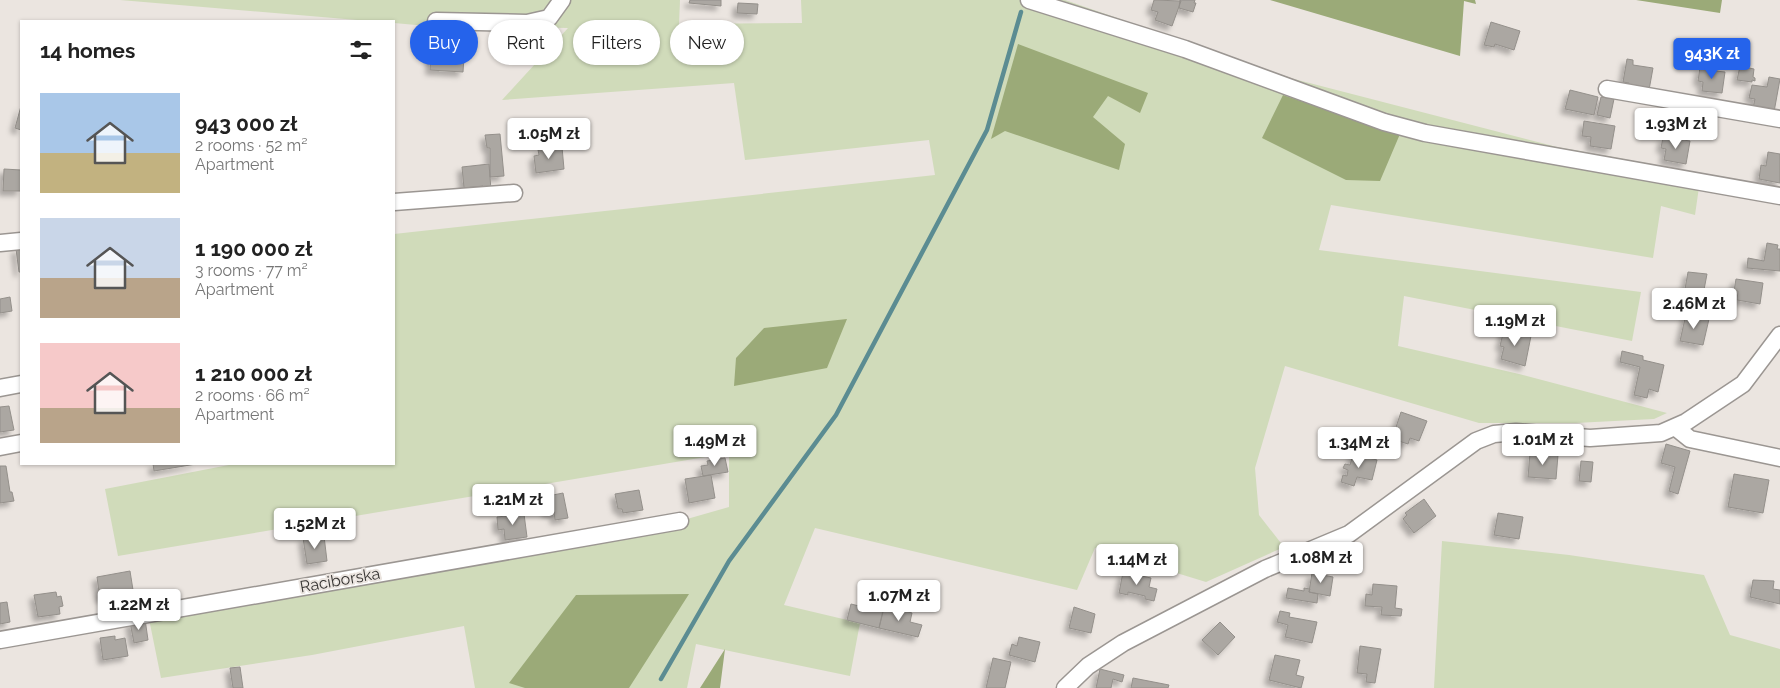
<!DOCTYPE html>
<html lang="en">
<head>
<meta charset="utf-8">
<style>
  body { margin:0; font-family:Raleway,sans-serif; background:#f2f2f2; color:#222; height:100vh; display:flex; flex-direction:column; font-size:19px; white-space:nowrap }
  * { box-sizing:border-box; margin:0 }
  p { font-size:16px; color:#767676 }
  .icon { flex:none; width:28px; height:28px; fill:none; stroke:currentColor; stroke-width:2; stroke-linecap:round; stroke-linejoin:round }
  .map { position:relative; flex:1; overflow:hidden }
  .sheet { position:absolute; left:20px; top:20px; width:375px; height:445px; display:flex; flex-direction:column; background:#fff; border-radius:0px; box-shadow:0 1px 4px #0004 }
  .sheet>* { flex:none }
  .hud { position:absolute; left:410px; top:20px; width:475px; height:45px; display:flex; gap:10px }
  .price { position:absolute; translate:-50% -42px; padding:0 11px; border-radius:5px; background:#fff; color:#222; font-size:16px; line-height:32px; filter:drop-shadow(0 1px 2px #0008) }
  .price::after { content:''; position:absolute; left:50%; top:30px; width:15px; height:11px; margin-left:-8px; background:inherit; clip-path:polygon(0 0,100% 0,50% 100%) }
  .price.current { background:#2563eb; color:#fff }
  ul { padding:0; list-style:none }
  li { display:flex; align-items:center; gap:15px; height:125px; padding:0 20px }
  li span { display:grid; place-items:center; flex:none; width:140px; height:100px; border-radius:0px; color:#555 }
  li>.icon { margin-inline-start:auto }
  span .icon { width:60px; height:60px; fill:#fffc; stroke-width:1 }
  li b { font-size:21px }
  h2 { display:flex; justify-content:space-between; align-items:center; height:60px; padding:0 20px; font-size:21px }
  .chip { padding:0 18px; border-radius:22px; background:#fff; box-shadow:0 1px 4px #0004; font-size:18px; line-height:45px }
  .chip.current { background:#2563eb; color:#fff }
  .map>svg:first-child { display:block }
  .green { fill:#d0dbba }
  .forest { fill:#9baa78 }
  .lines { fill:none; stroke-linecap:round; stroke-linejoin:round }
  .stream { stroke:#5b8c92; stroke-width:4.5 }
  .building { fill:#aba7a2; stroke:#94908b; filter:url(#shadow) }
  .minor-casing { stroke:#9b9692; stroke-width:19 }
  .minor { stroke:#fff; stroke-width:16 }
  .labels { text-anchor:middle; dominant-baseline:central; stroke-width:4; stroke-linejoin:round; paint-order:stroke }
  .street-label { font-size:16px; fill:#373533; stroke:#ebe5e0 }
</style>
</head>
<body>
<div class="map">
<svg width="1780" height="688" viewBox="0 0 1780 688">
  <defs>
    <filter id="shadow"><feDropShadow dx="-4.5" dy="4.5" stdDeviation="2.5" flood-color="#0004"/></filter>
  </defs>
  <rect width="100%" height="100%" fill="#ebe5e0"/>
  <path class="green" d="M120,0H680L679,24L802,23L801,0H1065L1294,79L1557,147L1701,173L1695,215L1661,206L1653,258L1331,205L1319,250L1641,292L1632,341L1404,296L1398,346L1519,374L1667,413L1654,419L1575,423H1479L1285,366L1255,468L1259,515L1284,547L1206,582L1095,548L1077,590L815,528L784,605L860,623L850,676L696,644L687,688H475L464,626L312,655L161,678L148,614L680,521L729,507V453L118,556L105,489L234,464H394V234L935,175L929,140L745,160L734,83L502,100L568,28L416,25L394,23V21H369Z
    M1442,541L1569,555L1704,575L1730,635L1780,649V688H1434Z"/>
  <path class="forest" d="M1270,0H1475L1476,4L1464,1L1460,56Z
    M1636,0H1722L1720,13Z
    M1018,44L1148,93L1140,113L1108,96L1093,117L1125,144L1119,170L1005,131L991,139Z
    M1283,95L1400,134L1380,181L1346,180L1262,138Z
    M847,319L827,368L734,386L736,358L764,328Z
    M689,594L629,688H525L509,683L576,595Z
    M725,649L720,688H700Z"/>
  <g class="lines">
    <path class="stream" d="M661,679L729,561L836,415L987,130L1021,12"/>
  </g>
  <path class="building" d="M690,0H721V6L689,3Z
    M1154,0L1181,1L1172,26L1155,20L1158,12L1151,10Z
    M1180,0H1195L1194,3H1196L1193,12L1179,8Z
    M738,3L758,4L757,14L737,13Z
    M1491,22L1520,31L1514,50L1495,44L1494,47L1484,45Z
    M432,40L465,42L463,72L430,70Z
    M1627,59L1633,60V65L1653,68L1649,90L1628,87L1629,83L1623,82Z
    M1740,66L1754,69L1753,77L1755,78V81L1752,80V82L1737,80Z
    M1700,67L1706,68V70L1725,72L1722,93L1702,91L1703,82L1698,81Z
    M1769,77L1780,79L1774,112L1753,108L1755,99L1749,98L1752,85L1767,87Z
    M1570,90L1598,97L1594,115L1565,109Z
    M1601,97L1614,99L1610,118L1597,115Z
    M21,106V130L15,128Z
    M1584,121L1615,126L1611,149L1590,146L1591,137L1582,136Z
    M500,134L504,176L490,177V148H487L485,135Z
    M1663,137L1690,141L1686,164L1664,160L1666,149L1661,148Z
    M562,147L564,169L536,173L534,156L539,155L538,150Z
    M1768,152L1780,154V183L1759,179L1761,165L1766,166Z
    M489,164L491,190L484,191L483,186L464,188L462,167Z
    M4,169L21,170V191H3Z
    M1767,243L1778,245L1777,249H1780V271L1747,268L1748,258L1764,261Z
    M16,249H21V272H19Z
    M1688,272L1707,274L1703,295L1692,293L1693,290L1685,289Z
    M1736,279L1763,283L1760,304L1737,300L1738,291H1734Z
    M10,297L12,311L0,313V299Z
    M1686,314L1709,319L1703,345L1680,341Z
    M1504,329L1531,336L1525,366L1501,359L1504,347L1500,346Z
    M1622,351L1643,356V360L1664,365L1658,392L1649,389L1647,398L1634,395L1640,367L1620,362Z
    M9,406L14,430L0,432V407Z
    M1401,412L1427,421L1419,441L1410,438L1408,444L1392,439Z
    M1666,444L1690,451L1678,494L1669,491L1675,467L1661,463Z
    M1530,453L1558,455L1556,479L1528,477Z
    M1353,454L1377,460L1372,480L1357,477L1354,486L1341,482L1343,475L1347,476L1348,470L1343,468L1345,464L1350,465Z
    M725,458L728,472L703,476L701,466L708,465L707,461Z
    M1581,461L1593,462L1591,482L1579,481Z
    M153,464H196L154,471Z
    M0,466H6L10,492H12L14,501L0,503Z
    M1734,474L1769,480L1763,513L1728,507Z
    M711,475L715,498L689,503L685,479Z
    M639,490L643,510L623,513L622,509H618L615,494Z
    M563,493L568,518L555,520L554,512L547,513L546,506L550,505L548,496Z
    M1424,499L1436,516L1414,533L1403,519L1407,515L1405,513Z
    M1498,513L1523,517L1519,539L1494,535Z
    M524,514L527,537L505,540L504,529L498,530L497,517Z
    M324,536L327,561L307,564L303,538Z
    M130,571L133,590L100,599L97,577Z
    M1123,572L1151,578L1149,587L1157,589L1154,601L1145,599V596L1128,592V595L1119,593Z
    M1312,573L1333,577L1330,596L1309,592Z
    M1753,580L1774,581L1773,589L1780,590V604L1750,597Z
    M1373,584L1397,586L1395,608L1402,609L1401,616L1381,615L1382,607L1365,606L1366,594L1372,595Z
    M1288,588L1304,591V588L1310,589L1309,592L1318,594L1317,603L1286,598Z
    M56,592L57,597L61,596L63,606L59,607L60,614L38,617L34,595Z
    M7,602L10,622L0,624V603Z
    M851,604L883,612L879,628L847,620Z
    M884,606L912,613L910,622L922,625L918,637L879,628Z
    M1074,607L1095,614L1091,633L1069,628Z
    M1280,611L1290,613L1289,617L1317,622L1312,643L1285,637L1288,625L1277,622Z
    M145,619L148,640L134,643L130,622Z
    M1220,622L1235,637L1218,655L1202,640Z
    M115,636V640L125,638L128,656L103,660L100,638Z
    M1019,637L1040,642L1035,662L1009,655L1012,644L1017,646Z
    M1360,646L1381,649L1375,683L1366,682L1367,674L1357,673Z
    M1275,655L1300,660L1296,675L1304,677L1301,688L1269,680Z
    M993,658L1011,662L1005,688H986Z
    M240,667L243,688H233L230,668Z
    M1100,669L1124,675L1122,682L1113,679L1111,688H1096Z
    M1133,678L1169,685L1168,688H1131Z"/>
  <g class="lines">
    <g class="minor-casing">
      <path id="minor" d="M1029,0L1185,49L1384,122L1425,133L1780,196
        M436,21L527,23L549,18L562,0
        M1607,89L1780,119
        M394,202L514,193
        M0,243L21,241
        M0,388L21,384
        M1675,427L1690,439L1780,458
        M0,447L21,443
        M0,640L680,521
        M1065,688L1088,666L1123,643L1265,569L1349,534L1476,441L1494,434L1516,432L1590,438L1661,433L1686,422L1743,384L1780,335"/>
    </g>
    <use href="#minor" class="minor"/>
  </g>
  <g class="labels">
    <g class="street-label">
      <text transform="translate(340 580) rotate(-10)">Raciborska</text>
    </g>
  </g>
</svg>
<b class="price current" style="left:1712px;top:80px">943K zł</b>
<b class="price" style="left:1676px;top:150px">1.93M zł</b>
<b class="price" style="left:549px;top:160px">1.05M zł</b>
<b class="price" style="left:1694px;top:330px">2.46M zł</b>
<b class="price" style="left:1515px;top:347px">1.19M zł</b>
<b class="price" style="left:1543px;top:466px">1.01M zł</b>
<b class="price" style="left:715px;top:467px">1.49M zł</b>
<b class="price" style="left:1359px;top:469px">1.34M zł</b>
<b class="price" style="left:513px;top:526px">1.21M zł</b>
<b class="price" style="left:315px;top:550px">1.52M zł</b>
<b class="price" style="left:1321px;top:584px">1.08M zł</b>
<b class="price" style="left:1137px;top:586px">1.14M zł</b>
<b class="price" style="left:899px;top:622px">1.07M zł</b>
<b class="price" style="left:139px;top:631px">1.22M zł</b>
<div class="hud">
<a class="chip current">Buy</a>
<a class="chip">Rent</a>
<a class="chip">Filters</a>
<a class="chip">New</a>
</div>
<section class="sheet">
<h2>14 homes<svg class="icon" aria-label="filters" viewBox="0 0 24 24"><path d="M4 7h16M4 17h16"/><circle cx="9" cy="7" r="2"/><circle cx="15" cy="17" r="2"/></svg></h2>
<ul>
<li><span style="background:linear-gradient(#a9c7e8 60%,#c2b280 0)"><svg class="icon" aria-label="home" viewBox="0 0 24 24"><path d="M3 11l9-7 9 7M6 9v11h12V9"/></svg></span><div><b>943 000 zł</b><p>2 rooms · 52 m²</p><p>Apartment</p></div></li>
<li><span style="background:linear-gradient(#c9d6e8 60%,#b9a48a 0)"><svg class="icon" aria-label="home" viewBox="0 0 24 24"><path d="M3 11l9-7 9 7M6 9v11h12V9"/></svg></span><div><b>1 190 000 zł</b><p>3 rooms · 77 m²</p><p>Apartment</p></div></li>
<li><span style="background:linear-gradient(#f6c9c9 65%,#b9a48a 0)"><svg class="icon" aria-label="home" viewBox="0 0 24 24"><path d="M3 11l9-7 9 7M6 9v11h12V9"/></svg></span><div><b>1 210 000 zł</b><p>2 rooms · 66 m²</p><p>Apartment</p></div></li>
</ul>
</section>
</div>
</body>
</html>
